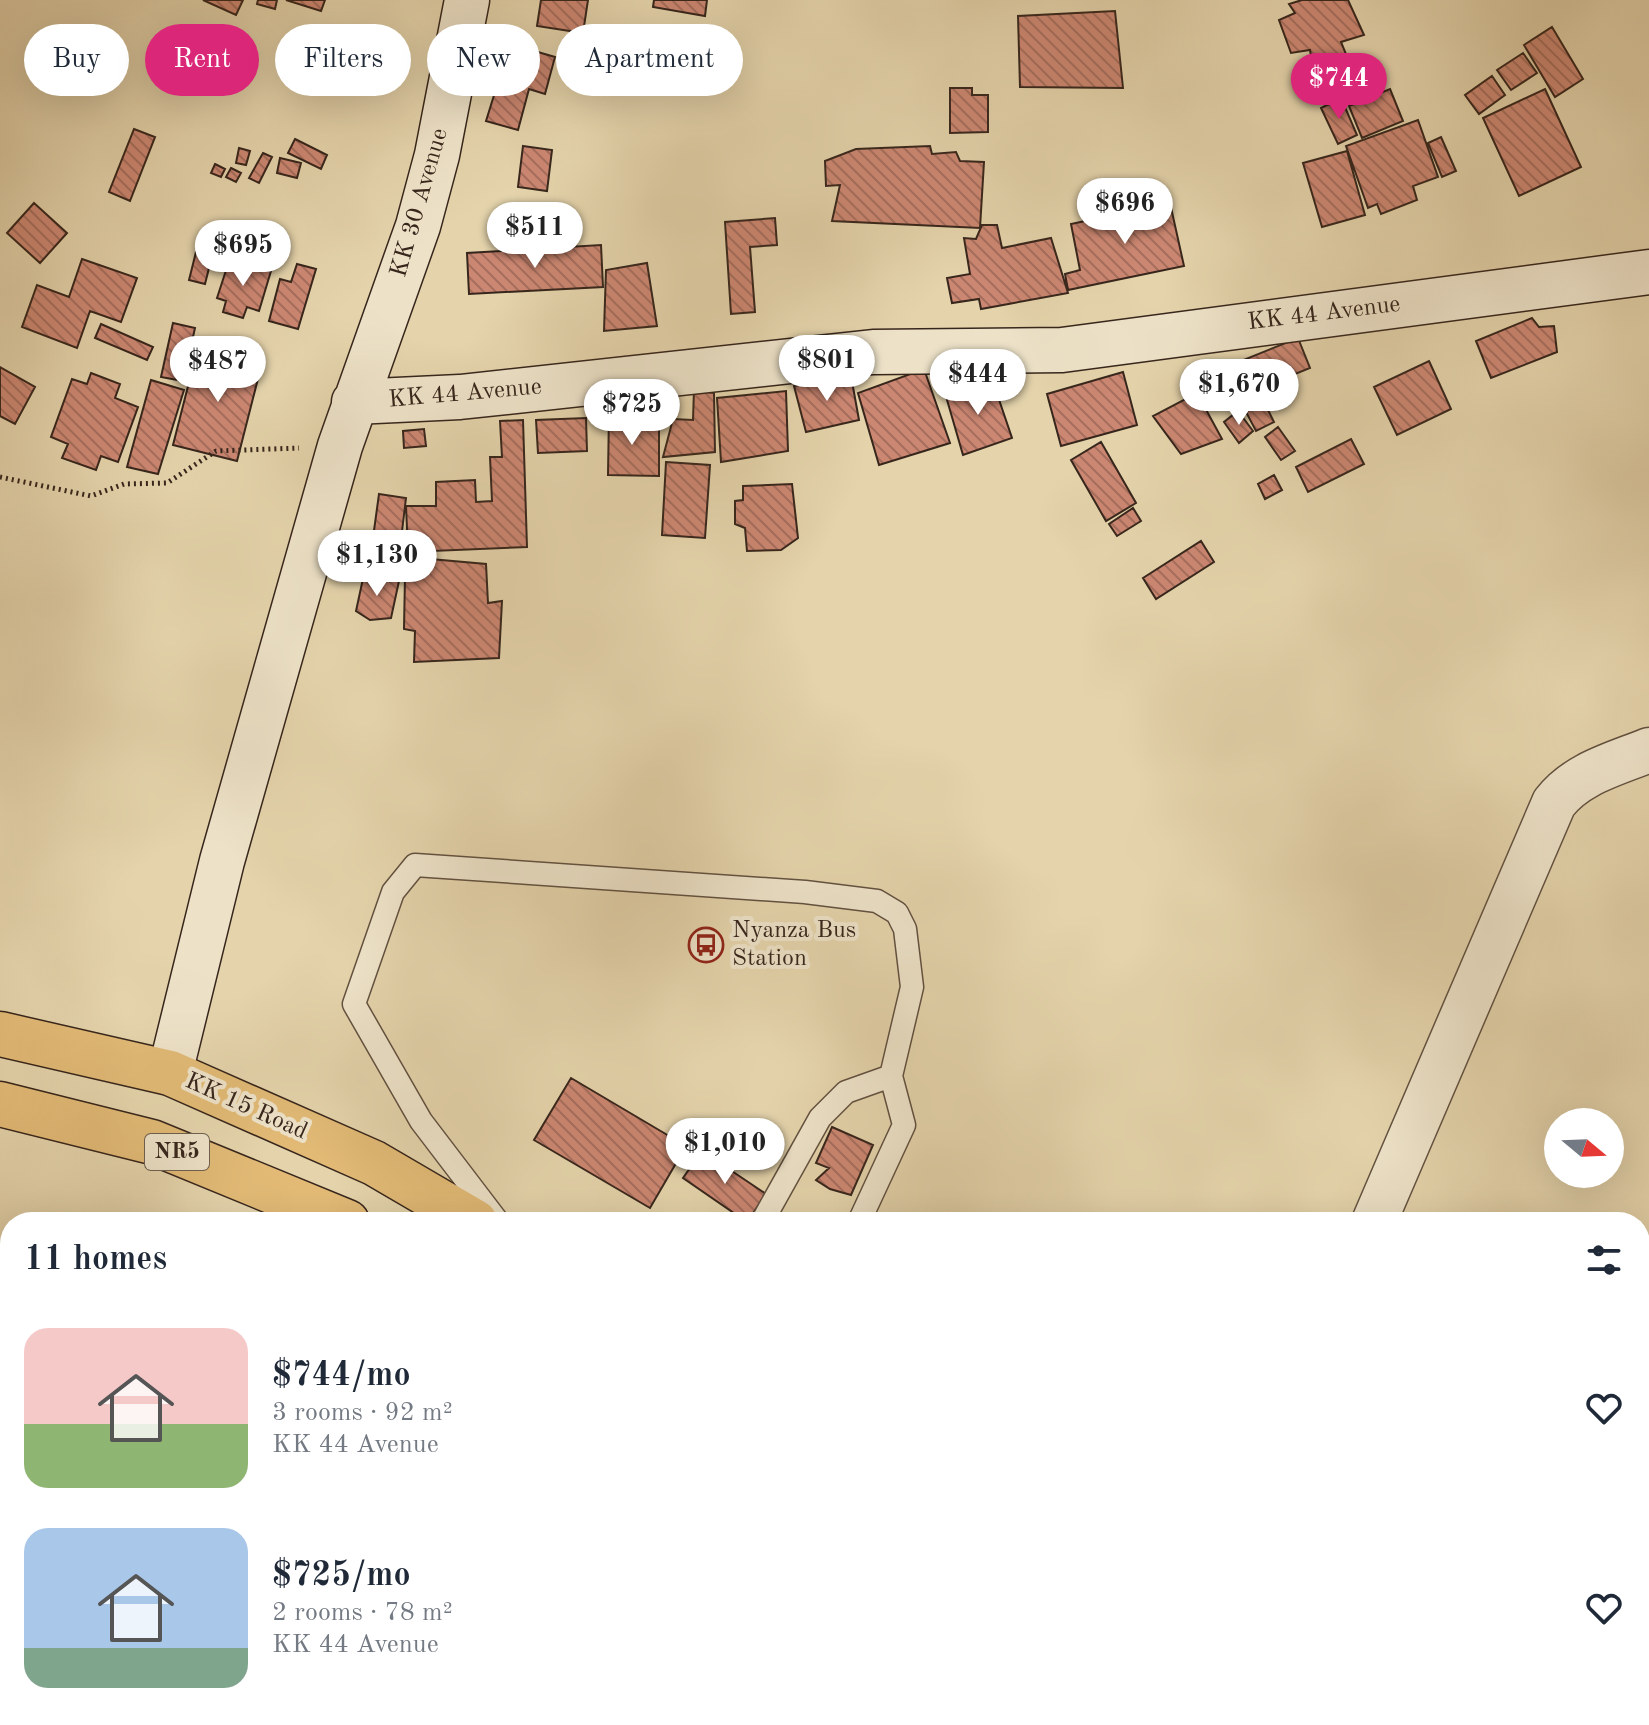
<!DOCTYPE html>
<html lang="en">
<head>
<meta charset="utf-8">
<style>
  body { margin:0; font-family:"Old Standard TT",serif; background:#f6f6f7; color:#1f2937; height:100vh; display:flex; flex-direction:column; font-size:30px; white-space:nowrap }
  * { box-sizing:border-box; margin:0 }
  p { font-size:26px; color:#747a83 }
  .icon { flex:none; width:44px; height:44px; fill:none; stroke:currentColor; stroke-width:2; stroke-linecap:round; stroke-linejoin:round }
  .map { position:relative; flex:1; overflow:hidden }
  .details { position:absolute; left:0px; top:1212px; width:1650px; height:514px; display:flex; flex-direction:column; background:#fff; border-radius:32px 32px 0 0; box-shadow:0 8px 32px #0002 }
  .details>* { flex:none }
  .top-card { position:absolute; left:24px; top:24px; width:800px; height:72px; display:flex; gap:16px }
  .needle { width:52px; rotate:109deg }
  .tools { position:absolute; left:1544px; top:1108px; display:grid; gap:16px }
  .tools a { display:grid; place-items:center; width:80px; height:80px; border-radius:50%; background:#fff; box-shadow:0 8px 32px #0002; font-size:40px }
  .price { position:absolute; translate:-50% -68px; padding:0 18px; border-radius:28px; background:#fff; color:#222; font-size:26px; line-height:52px; filter:drop-shadow(0 2px 4px #0008) }
  .price::after { content:''; position:absolute; left:50%; top:48px; width:24px; height:18px; margin-left:-12px; background:inherit; clip-path:polygon(0 0,100% 0,50% 100%) }
  .price.on { background:#db2777; color:#fff }
  ul { padding:0; list-style:none }
  li { display:flex; align-items:center; gap:24px; height:200px; padding:0 24px }
  li span { display:grid; place-items:center; flex:none; width:224px; height:160px; border-radius:24px; color:#555 }
  li>.icon { margin-inline-start:auto }
  span .icon { width:96px; height:96px; fill:#fffc; stroke-width:1 }
  li b { font-size:34px }
  h2 { display:flex; justify-content:space-between; align-items:center; height:96px; padding:0 24px; font-size:34px }
  .chip { padding:0 28px; border-radius:36px; background:#fff; box-shadow:0 8px 32px #0002; font-size:28px; line-height:72px }
  .chip.on { background:#db2777; color:#fff }
  .map>svg:first-child { display:block }
  .green { fill:url(#green-dots); stroke:#727255; stroke-width:2 }
  .building { fill:url(#building-back-hatch); stroke:#37261c; stroke-width:2 }
  .lines { fill:none; stroke-linecap:round; stroke-linejoin:round }
  .service-casing { stroke:#625140; stroke-width:25 }
  .minor-casing { stroke:#625140; stroke-width:47 }
  .secondary-casing { stroke:#37261c; stroke-width:47 }
  .trunk-casing { stroke:#37261c; stroke-width:47 }
  .path { stroke:#37261c; stroke-width:5; stroke-dasharray:2 4; stroke-linecap:butt }
  .service { stroke:#ede2c8; stroke-width:22 }
  .minor { stroke:#ede2c8; stroke-width:44 }
  .secondary { stroke:#ede2c8; stroke-width:44 }
  .trunk { stroke:#e2ba76; stroke-width:44 }
  .labels { text-anchor:middle; dominant-baseline:central; stroke-width:8; stroke-linejoin:round; paint-order:stroke }
  .shield { fill:#ede2c8; stroke:#6e5e50; stroke-width:2 }
  .shield-label { font-size:22px; font-weight:bold; fill:#37261c }
  .street-label { font-size:24px; fill:#37261c; stroke:#ede2c8 }
  .poi-label { font-size:24px; fill:#37261c; stroke:#ede2c8; text-anchor:start }
</style>
</head>
<body>
<div class="map">
<svg width="1649" height="1725" viewBox="0 0 1649 1725">
  <defs>
    <pattern id="green-dots" width="8" height="8" patternUnits="userSpaceOnUse" patternTransform="scale(2)"><rect width="8" height="8" fill="#aebe8e"/><path d="M2 2h.1M6 6h.1" fill="none" stroke="#96a37a" stroke-width="1.8" stroke-linecap="round"/></pattern>
    <pattern id="building-back-hatch" width="6" height="6" patternUnits="userSpaceOnUse" patternTransform="scale(2)"><rect width="6" height="6" fill="#cc8772"/><path d="M-1 5l2 2M0 0l6 6M5-1l2 2" fill="none" stroke="#a66e5d"/></pattern>
  </defs>
  <rect width="100%" height="100%" fill="#e4d3ab"/>
  <filter id="stains"><feTurbulence type="fractalNoise" baseFrequency=".0025" numOctaves="4"/><feColorMatrix values="0 0 0 0 .2 0 0 0 0 .09 0 0 0 0 .02 0 0 0 .5 -.17"/></filter>
  <radialGradient id="worn" r=".72"><stop offset=".6" stop-color="#630" stop-opacity="0"/><stop offset="1" stop-color="#630" stop-opacity=".3"/></radialGradient>
  <path class="green" d="M10,1463V1536L0,1554V1480Z"/>
  <path class="building" d="M203,0H243L236,15Z
    M258,0H277L275,9L257,4Z
    M286,0H325L321,11Z
    M541,0H588L583,33L537,26Z
    M654,0H707L705,16L653,7Z
    M1302,0H1348L1364,35L1341,42L1348,59L1313,67L1310,50L1291,53L1279,20L1295,13L1289,4Z
    M1115,11L1123,88L1020,87L1018,16Z
    M1552,27L1583,79L1555,97L1524,45Z
    M524,48L555,57L545,94L529,89L518,130L486,121L500,76L514,80Z
    M1523,53L1537,73L1511,90L1497,70Z
    M1492,76L1505,95L1479,114L1465,95Z
    M950,88H972V95H988V132L950,133Z
    M1390,89L1403,121L1362,138L1349,106Z
    M1545,89L1581,167L1519,196L1483,118Z
    M1341,98L1357,135L1338,144L1321,108Z
    M1418,120L1438,177L1413,186L1417,200L1381,214L1377,204L1368,208L1346,146Z
    M134,129L155,137L130,201L109,192Z
    M1441,137L1456,171L1442,177L1428,143Z
    M295,139L327,155L321,169L288,153Z
    M523,146L552,150L547,191L518,187Z
    M930,146L932,154L956,152L960,161L984,162L980,228L832,221L840,185L826,186L825,161L856,149Z
    M239,148L250,151L246,165L236,163Z
    M1347,151L1365,215L1322,227L1303,163Z
    M263,153L272,157L259,183L249,178Z
    M280,158L301,163L297,178L277,173Z
    M215,164L225,169L221,177L211,173Z
    M231,168L241,173L236,182L226,177Z
    M34,203L67,233L40,263L7,233Z
    M1170,203L1184,266L1068,290L1065,274L1080,270L1071,224Z
    M775,218L777,245L750,247L755,312L731,314L725,222Z
    M982,225H997L1002,248L1051,238L1068,293L981,309L979,299L952,303L947,278L970,274L964,238L976,239Z
    M601,245L603,287L469,294L467,253Z
    M196,252L212,256L205,284L189,280Z
    M230,258L271,271L259,311L247,307L243,318L223,312L226,301L217,298Z
    M82,259L137,278L121,322L90,311L77,348L22,327L37,285L69,297Z
    M647,263L657,326L604,331L606,270Z
    M297,264L316,269L298,329L269,321L280,279L291,282Z
    M1532,318L1539,327L1554,326L1557,352L1491,378L1476,341Z
    M173,323L195,328L183,381L161,377Z
    M101,324L153,347L147,360L95,338Z
    M1298,338L1310,368L1248,393L1236,363Z
    M198,347L262,363L237,461L173,445Z
    M1429,361L1451,409L1397,435L1374,387Z
    M0,367L35,387L15,424L0,416Z
    M924,369L950,443L879,465L858,393Z
    M1123,372L1137,425L1061,446L1047,394Z
    M91,373L120,384L115,398L138,407L118,462L101,456L96,470L62,458L68,444L51,437L72,379L87,384Z
    M851,376L859,420L806,432L794,386Z
    M992,379L1012,438L963,455L945,393Z
    M151,380L184,390L158,474L127,467Z
    M694,390L714,393L715,452L663,457L673,419L693,420Z
    M786,391L788,451L721,462L717,398Z
    M1197,393L1222,439L1181,454L1153,416Z
    M1264,402L1274,422L1256,431L1246,412Z
    M1238,411L1253,431L1239,443L1224,422Z
    M609,413H638V428H659V476L608,475Z
    M586,418L587,451L538,453L536,420Z
    M523,420L527,547L408,552L406,506H436V482L475,480L476,502L492,501L490,457H502L500,421Z
    M1278,427L1295,451L1281,460L1265,437Z
    M424,429L426,446L404,448L403,431Z
    M1351,439L1364,464L1308,492L1296,467Z
    M1101,442L1136,503L1106,521L1071,460Z
    M666,462L710,465L705,538L662,535Z
    M1274,475L1282,490L1265,499L1258,484Z
    M792,484L798,538L781,550L747,551L745,528L735,524V501L743,500V486Z
    M379,494L406,498L400,548L372,545Z
    M1133,508L1141,521L1117,536L1109,524Z
    M1201,541L1214,562L1156,599L1143,578Z
    M419,558L486,564L488,603L502,601L499,658L414,662L415,631L404,629L405,577L416,576Z
    M364,574L399,581L391,618L370,620L356,611Z
    M571,1078L686,1146L650,1208L534,1140Z
    M832,1127L873,1145L851,1195L830,1189L816,1180L829,1168L816,1163Z
    M702,1151L766,1194L747,1222L683,1178Z
    M0,1275L10,1280V1378L0,1399Z"/>
  <g class="lines">
    <g class="service-casing">
      <path id="service" d="M498,1222L421,1121L354,1004L393,892L415,865L805,892L877,901L897,913L905,929L912,987L891,1076L904,1125L859,1222
        M762,1222L820,1118L846,1092L891,1076"/>
    </g>
    <g class="minor-casing">
      <path id="minor" d="M1374,1222L1554,803C1577,773 1615,764 1649,750
        M0,1677L10,1640
        M1373,1716L1374,1725"/>
    </g>
    <g class="secondary-casing">
      <path id="secondary" d="M354,402L460,397L873,352L1062,350L1649,272
        M170,1073L222,861L340,446L418,226L437,155L467,0"/>
    </g>
    <g class="trunk-casing">
      <path id="trunk" d="M0,1034L170,1073L374,1163L475,1222
        M0,1104L152,1142L347,1222
        M842,1716L846,1725
        M918,1716L923,1725"/>
    </g>
    <path class="path" d="M0,477L91,496L124,484L167,483L216,451L299,448"/>
    <use href="#service" class="service"/>
    <use href="#minor" class="minor"/>
    <use href="#secondary" class="secondary"/>
    <use href="#trunk" class="trunk"/>
  </g>
  <defs>
    <g id="bus-ring" transform="scale(1.8)"><circle r="9.5" fill="#ede2c8" stroke="#8f2418" stroke-width="1.5"/><path d="M-5-6H5V4H4V6H2V4H-2V6H-4V4H-5ZM-3.5-4V0h7V-4ZM-3.5 1.2v1.5H-2V1.2ZM2 1.2v1.5H3.5V1.2Z" fill="#8f2418"/></g>
  </defs>
  <g fill-rule="evenodd">
    <use href="#bus-ring" x="706" y="945"/>
  </g>
  <g class="labels">
    <rect class="shield" x="145" y="1134" width="64" height="36" rx="6"/>
    <g class="shield-label">
      <text x="177" y="1152">NR5</text>
    </g>
    <g class="street-label">
      <text transform="translate(420 203) rotate(-74)">KK 30 Avenue</text>
      <text transform="translate(1324 314) rotate(-7)">KK 44 Avenue</text>
      <text transform="translate(465 394) rotate(-5)">KK 44 Avenue</text>
      <text transform="translate(246 1107) rotate(24)">KK 15 Road</text>
    </g>
    <g class="poi-label">
      <text x="732" y="931">Nyanza Bus<tspan x="732" dy="28">Station</tspan></text>
    </g>
  </g>
  <rect width="100%" height="100%" filter="url(#stains)"/>
  <rect width="100%" height="100%" fill="url(#worn)"/>
</svg>
<div class="tools">
<a><svg class="needle" viewBox="-14 -14 28 28"><path d="M0-13l5 13h-10z" fill="#e53935"/><path d="M0 13l5-13h-10z" fill="#747a83"/></svg></a>
</div>
<b class="price on" style="left:1339px;top:121px">$744</b>
<b class="price" style="left:1125px;top:246px">$696</b>
<b class="price" style="left:535px;top:270px">$511</b>
<b class="price" style="left:243px;top:288px">$695</b>
<b class="price" style="left:827px;top:403px">$801</b>
<b class="price" style="left:218px;top:404px">$487</b>
<b class="price" style="left:978px;top:417px">$444</b>
<b class="price" style="left:1239px;top:427px">$1,670</b>
<b class="price" style="left:632px;top:447px">$725</b>
<b class="price" style="left:377px;top:598px">$1,130</b>
<b class="price" style="left:725px;top:1186px">$1,010</b>
<div class="top-card">
<a class="chip">Buy</a>
<a class="chip on">Rent</a>
<a class="chip">Filters</a>
<a class="chip">New</a>
<a class="chip">Apartment</a>
</div>
<section class="details">
<h2>11 homes<svg class="icon" aria-label="filters" viewBox="0 0 24 24"><path d="M4 7h16M4 17h16"/><circle cx="9" cy="7" r="2"/><circle cx="15" cy="17" r="2"/></svg></h2>
<ul>
<li><span style="background:linear-gradient(#f6c9c9 60%,#8fb573 0)"><svg class="icon" aria-label="home" viewBox="0 0 24 24"><path d="M3 11l9-7 9 7M6 9v11h12V9"/></svg></span><div><b>$744/mo</b><p>3 rooms · 92 m²</p><p>KK 44 Avenue</p></div><svg class="icon" aria-label="heart" viewBox="0 0 24 24"><path d="M12 20l-8-8c-3-5 5-10 8-4 3-6 11-1 8 4z"/></svg></li>
<li><span style="background:linear-gradient(#a9c7e8 75%,#7fa58c 0)"><svg class="icon" aria-label="home" viewBox="0 0 24 24"><path d="M3 11l9-7 9 7M6 9v11h12V9"/></svg></span><div><b>$725/mo</b><p>2 rooms · 78 m²</p><p>KK 44 Avenue</p></div><svg class="icon" aria-label="heart" viewBox="0 0 24 24"><path d="M12 20l-8-8c-3-5 5-10 8-4 3-6 11-1 8 4z"/></svg></li>
</ul>
</section>
</div>
</body>
</html>
